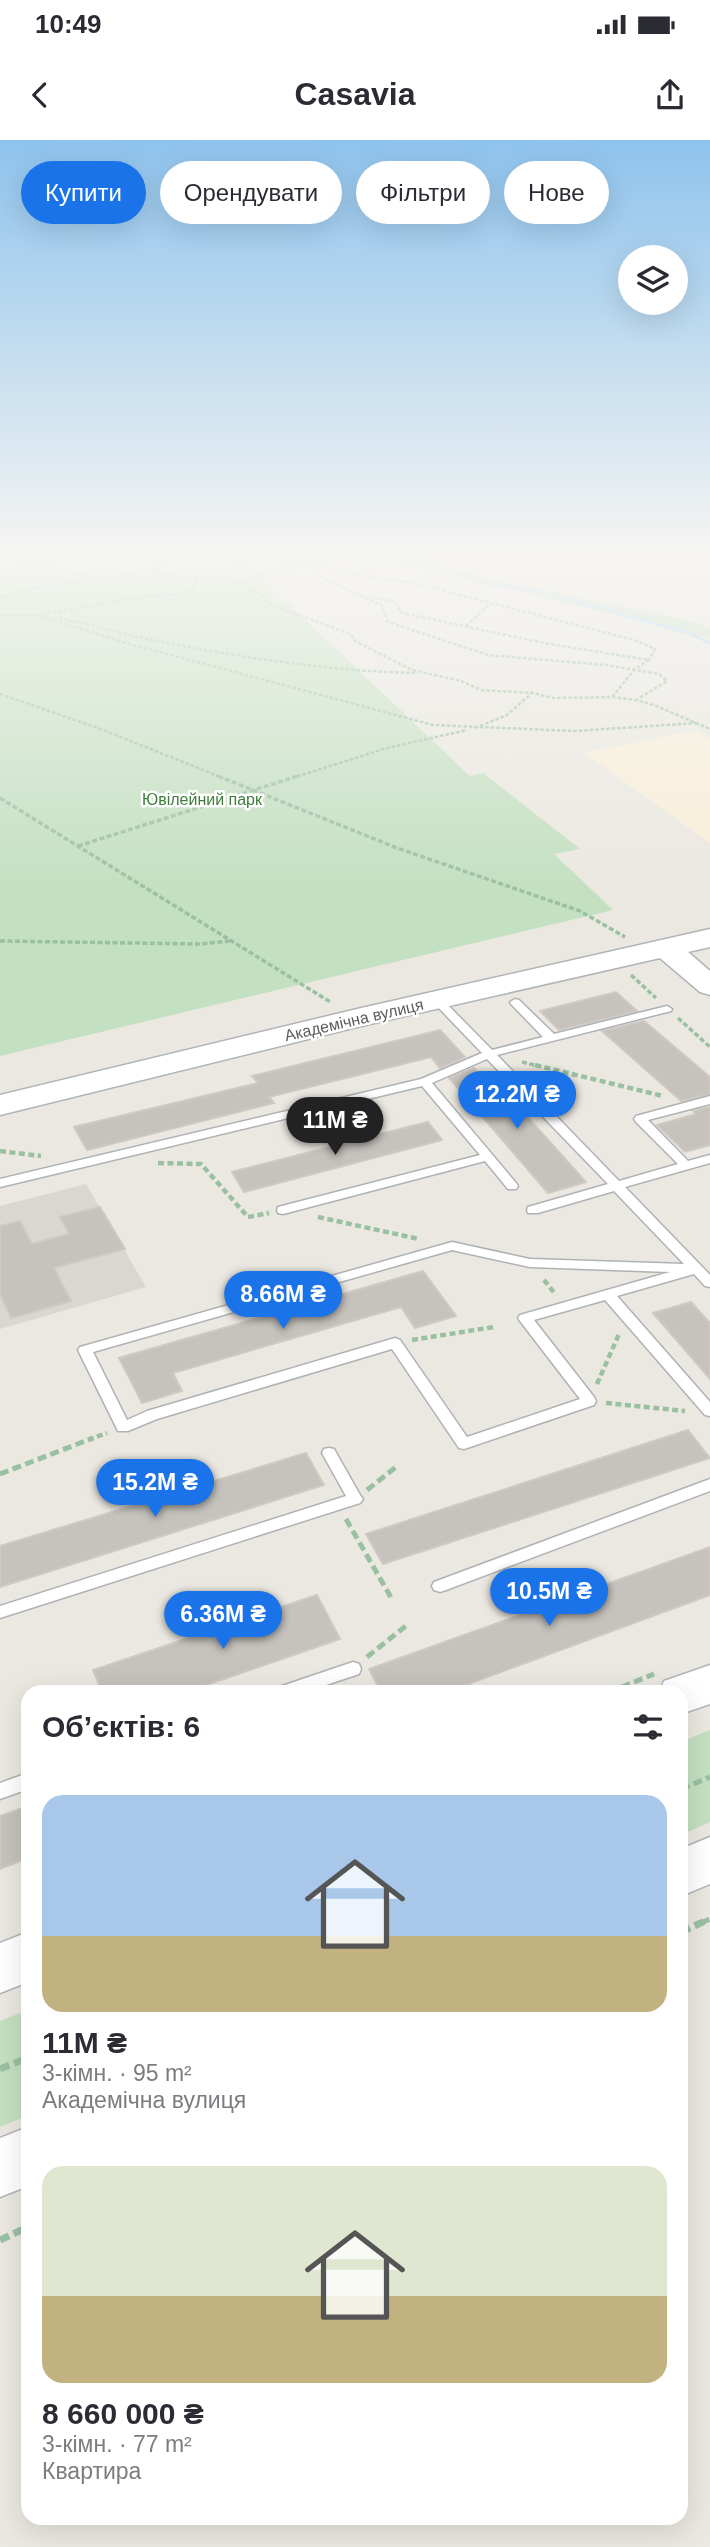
<!DOCTYPE html>
<html lang="uk">
<head>
<meta charset="utf-8">
<style>
  body { margin:0; font-family:Helvetica,sans-serif; background:#f7f7f7; color:#2b2b33; height:100vh; display:flex; flex-direction:column; font-size:26px; white-space:nowrap }
  * { box-sizing:border-box; margin:0 }
  p { font-size:23px; color:#7c7c81 }
  .icon { flex:none; width:38px; height:38px; fill:none; stroke:currentColor; stroke-width:2; stroke-linecap:round; stroke-linejoin:round }
  .map { position:relative; flex:1; overflow:hidden }
  .panel { position:absolute; left:21px; top:1545px; width:667px; height:840px; display:flex; flex-direction:column; background:#fff; border-radius:21px; box-shadow:0 7px 28px #0002 }
  .panel>* { flex:none }
  .hud { position:absolute; left:21px; top:21px; width:668px; height:63px; display:flex; gap:14px }
  .controls { position:absolute; left:618px; top:105px; display:grid; gap:14px }
  .controls a { display:grid; place-items:center; width:70px; height:70px; border-radius:50%; background:#fff; box-shadow:0 7px 28px #0002; font-size:35px }
  .price { position:absolute; translate:-50% -60px; padding:0 16px; border-radius:24px; background:#1a73e8; color:#fff; font-size:23px; line-height:46px; filter:drop-shadow(0 2px 4px #0008) }
  .price::after { content:''; position:absolute; left:50%; top:42px; width:21px; height:16px; margin-left:-10px; background:inherit; clip-path:polygon(0 0,100% 0,50% 100%) }
  .price.current { background:#222; color:#fff }
  ul { padding:0; list-style:none }
  li { display:grid; align-content:center; gap:14px; height:371px; padding:0 21px }
  li span { display:grid; place-items:center; height:217px; border-radius:21px; color:#555 }
  li>.icon { margin-inline-start:auto }
  span .icon { width:126px; height:126px; fill:#fffc; stroke-width:1 }
  li b { font-size:30px }
  h2 { display:flex; justify-content:space-between; align-items:center; height:84px; padding:0 21px; font-size:30px }
  .tag { padding:0 24px; border-radius:32px; background:#fff; box-shadow:0 7px 28px #0002; font-size:24px; line-height:63px }
  .tag.current { background:#1a73e8; color:#fff }
  .status { display:flex; justify-content:space-between; align-items:center; height:49px; padding:0 35px; background:#fff; direction:ltr }
  .status svg { height:19px; fill:currentColor }
  header { display:flex; justify-content:space-between; align-items:center; height:91px; padding:0 21px; background:#fff; font-size:32px; font-weight:800 }
  .map>svg:first-child { display:block }
  .commercial { fill:#f9efd8 }
  .education { fill:#dad7d0 }
  .green { fill:#c3e0c0 }
  .lines { fill:none; stroke-linecap:round; stroke-linejoin:round }
  .stream { stroke:#a8d9f4; stroke-width:3.5 }
  .building { fill:#c6c3be; stroke:#cfc9c1; stroke-width:2 }
  .lane-casing { stroke:#afb2b5; stroke-width:3 }
  .secondary-casing { stroke:#b1b4b7; stroke-width:3 }
  .path-far4 { stroke:#9ac0a2; stroke-width:2.5; stroke-dasharray:3.5 2; stroke-linecap:butt }
  .path-far3 { stroke:#9ac0a2; stroke-width:3.5; stroke-dasharray:5 2.5; stroke-linecap:butt }
  .path-far2 { stroke:#9ac0a2; stroke-width:4.5; stroke-dasharray:6 3.5; stroke-linecap:butt }
  .path-far1 { stroke:#9ac0a2; stroke-width:5; stroke-dasharray:9 4.5; stroke-linecap:butt }
  .path { stroke:#9ac0a2; stroke-width:7; stroke-dasharray:10 5; stroke-linecap:butt }
  .lane { fill:#fff; fill-rule:evenodd }
  .secondary { fill:#fff; fill-rule:evenodd }
  .labels { text-anchor:middle; dominant-baseline:central; stroke-width:5; stroke-linejoin:round; paint-order:stroke }
  .far-park-label { font-size:16px; fill:#3f7c3d; stroke:#fff }
  .far-street-label { font-size:16px; fill:#5a5d60; stroke:#fff }
</style>
</head>
<body>
<div class="status"><b>10:49</b><svg viewBox="0 0 49 12"><path d="M0 12V9h3v3zM5 12V6h3v6zM10 12V3h3v9zM15 12V0h3v12zM26 1h20v11H26zM47 4h2v5h-2z"/></svg></div>
<header><svg class="icon" aria-label="back" viewBox="0 0 24 24"><path d="M15 5l-7 7 7 7"/></svg>Casavia<svg class="icon" aria-label="share" viewBox="0 0 24 24"><path d="M12 15V3M7 8l5-5 5 5M5 13v7h14v-7"/></svg></header>
<div class="map">
<svg width="710" height="2407" viewBox="0 0 710 2407">
  <rect width="100%" height="100%" fill="#ebe8e1"/>
  <path class="commercial" d="M696,590L710,599V703L584,613Z"/>
  <path class="education" d="M86,1044L146,1147L0,1189V1066Z"/>
  <path class="green" d="M0,414H322L326,421L275,422L237,415L470,636L483,633L580,709L554,714L613,770L0,916Z
    M331,414L415,416L489,439L691,481L710,488V498L408,424L336,420Z
    M710,1590V1682L681,1695V1602Z
    M28,1870V1975L0,1987V1881Z"/>
  <g class="lines">
    <path class="stream" d="M267,414L290,417H363L443,430L486,444L543,452L688,493L710,503"/>
  </g>
  <path class="building" d="M616,852L637,871L559,890L540,871Z
    M644,881L710,937V954L681,961L602,891Z
    M440,890L465,917L440,928L431,917L269,957L274,963L87,1010L74,987L258,943L252,936Z
    M474,928L479,933L487,932L586,1042L548,1053L449,938Z
    M710,967V1005L685,1012L657,985L696,974L693,971Z
    M428,982L442,1000L244,1052L232,1032Z
    M100,1067L125,1109L54,1128L71,1161L11,1178L0,1154V1086L20,1081L32,1104L69,1094L60,1077Z
    M423,1131L456,1176L415,1188L401,1167L173,1233L182,1251L142,1263L119,1218Z
    M691,1162L710,1183V1239L653,1173Z
    M688,1290L710,1318L383,1424L366,1394Z
    M306,1313L324,1345L0,1447V1406Z
    M710,1407V1455L447,1552H381L369,1529Z
    M317,1455L340,1499L186,1552H102L93,1530Z
    M28,1666V1718L0,1729V1676Z"/>
  <g class="lines">
    <g class="lane-casing">
      <path id="lane" d="M437,857L441,858L492,910L543,897L511,864L510,862L515,859L519,860L554,894L667,866L672,869L671,871L497,915L619,1041L678,1024L636,982L634,979L636,976L710,956V964L648,980L688,1021L710,1015V1023L625,1047L710,1135V1147L705,1146L694,1134L617,1156L710,1262V1276L705,1275L605,1160L534,1180L594,1257L596,1261L594,1265L464,1309L459,1308L392,1209L157,1279L128,1291H118L78,1210L80,1207L452,1102L530,1119L684,1124L614,1051L538,1073H528L527,1070L528,1067L608,1044L487,919L432,943L516,1043L518,1046L516,1049H508L485,1021L283,1074L278,1073L277,1070L278,1067L480,1015L422,946L0,1047V1039L421,939L482,913L433,862L432,860ZM452,1110L530,1127L670,1132L520,1175L518,1178L520,1181L580,1259L467,1297L400,1200L395,1198L147,1271L127,1280L93,1212Z
        M329,1308L334,1309L360,1355L363,1359L360,1363L0,1478V1466L346,1356L322,1313L324,1309Z
        M710,1339V1351L446,1450L440,1452L434,1450L432,1446L434,1442Z
        M353,1522L359,1524L361,1529L359,1534L305,1552H276L279,1547Z
        M28,1633V1649L0,1659V1643Z"/>
    </g>
    <g class="secondary-casing">
      <path id="secondary" d="M710,789V807L688,812L710,831V855L700,852L660,818L357,887L0,975V955L357,869Z
        M710,1525V1564L681,1574V1552H659L664,1541Z
        M710,1697V1744L681,1756V1709Z
        M28,1792V1842L0,1853V1803Z
        M28,1987V2046L0,2057V1998Z"/>
    </g>
    <path class="path-far4" d="M210,414L236,420L300,425
      M0,415L70,434L111,437L149,432L199,439L224,438L257,451L271,465L350,494L355,501L412,530L461,541L481,550L533,553L554,558L612,557L635,560L654,565L710,589
      M308,425H324L359,435L414,443L634,500L655,509L649,520
      M310,426L315,414
      M150,432L179,414
      M240,443L277,430L310,426L316,435L381,465L388,482L488,515L606,525L659,534L667,541L636,560
      M0,458L28,449L111,437
      M374,458L394,461L402,473L544,503L649,520L635,529L613,556
      M42,474L149,456L188,453L199,439
      M0,475H38L126,503L433,585L575,591L697,583
      M59,478C89,484 118,493 148,499C236,517 327,531 416,533
      M466,486L490,464
      M0,554L98,588L223,638
      M475,588L507,575L532,553
      M292,638L387,608L467,590"/>
    <path class="path-far3" d="M218,636L397,708L580,771L625,797
      M0,658L332,863
      M78,706L298,636
      M0,801L199,804L230,801
      M631,835L656,858
      M678,878L710,907
      M522,922L542,927"/>
    <path class="path-far2" d="M535,925L663,956
      M0,1011L41,1016
      M158,1023L201,1024L248,1077L269,1073
      M318,1077L419,1099
      M544,1140L556,1155
      M412,1200L494,1187
      M597,1244L619,1194
      M606,1263L685,1271
      M88,1300L107,1293"/>
    <path class="path-far1" d="M0,1334L93,1298
      M367,1350L396,1327
      M346,1379L393,1461
      M367,1517L407,1485
      M609,1552L654,1534
      M681,1649L710,1637
      M701,1783L710,1779"/>
    <path class="path" d="M681,1792L705,1781
      M0,1929L28,1918
      M0,2100L28,2087"/>
    <use href="#lane" class="lane"/>
    <use href="#secondary" class="secondary"/>
  </g>
  <linearGradient id="sky" x2="0" y2="1"><stop stop-color="#8ec3ed"/><stop offset="0.55" stop-color="#f6f5f2"/><stop offset="1" stop-color="#f6f5f2" stop-opacity="0"/></linearGradient>
  <rect width="710" height="751" fill="url(#sky)"/>
  <g class="labels">
    <g class="far-park-label">
      <text x="202" y="659">Ювілейний парк</text>
    </g>
    <g class="far-street-label">
      <text transform="translate(354 880) rotate(-13)">Академічна вулиця</text>
    </g>
  </g>
</svg>
<div class="controls">
<a><svg class="icon" aria-label="layers" viewBox="0 0 24 24"><path d="M12 4l9 5-9 5-9-5zM3 14l9 5 9-5"/></svg></a>
</div>
<b class="price" style="left:517px;top:991px">12.2M ₴</b>
<b class="price current" style="left:335px;top:1017px">11M ₴</b>
<b class="price" style="left:283px;top:1191px">8.66M ₴</b>
<b class="price" style="left:155px;top:1379px">15.2M ₴</b>
<b class="price" style="left:549px;top:1488px">10.5M ₴</b>
<b class="price" style="left:223px;top:1511px">6.36M ₴</b>
<div class="hud">
<a class="tag current">Купити</a>
<a class="tag">Орендувати</a>
<a class="tag">Фільтри</a>
<a class="tag">Нове</a>
</div>
<section class="panel">
<h2>Об’єктів: 6<svg class="icon" aria-label="filters" viewBox="0 0 24 24"><path d="M4 7h16M4 17h16"/><circle cx="9" cy="7" r="2"/><circle cx="15" cy="17" r="2"/></svg></h2>
<ul>
<li><span style="background:linear-gradient(#a9c7e8 65%,#c2b280 0)"><svg class="icon" aria-label="home" viewBox="0 0 24 24"><path d="M3 11l9-7 9 7M6 9v11h12V9"/></svg></span><div><b>11M ₴</b><p>3-кімн. · 95 m²</p><p>Академічна вулиця</p></div></li>
<li><span style="background:linear-gradient(#dfe7d0 60%,#c2b280 0)"><svg class="icon" aria-label="home" viewBox="0 0 24 24"><path d="M3 11l9-7 9 7M6 9v11h12V9"/></svg></span><div><b>8 660 000 ₴</b><p>3-кімн. · 77 m²</p><p>Квартира</p></div></li>
</ul>
</section>
</div>
</body>
</html>
